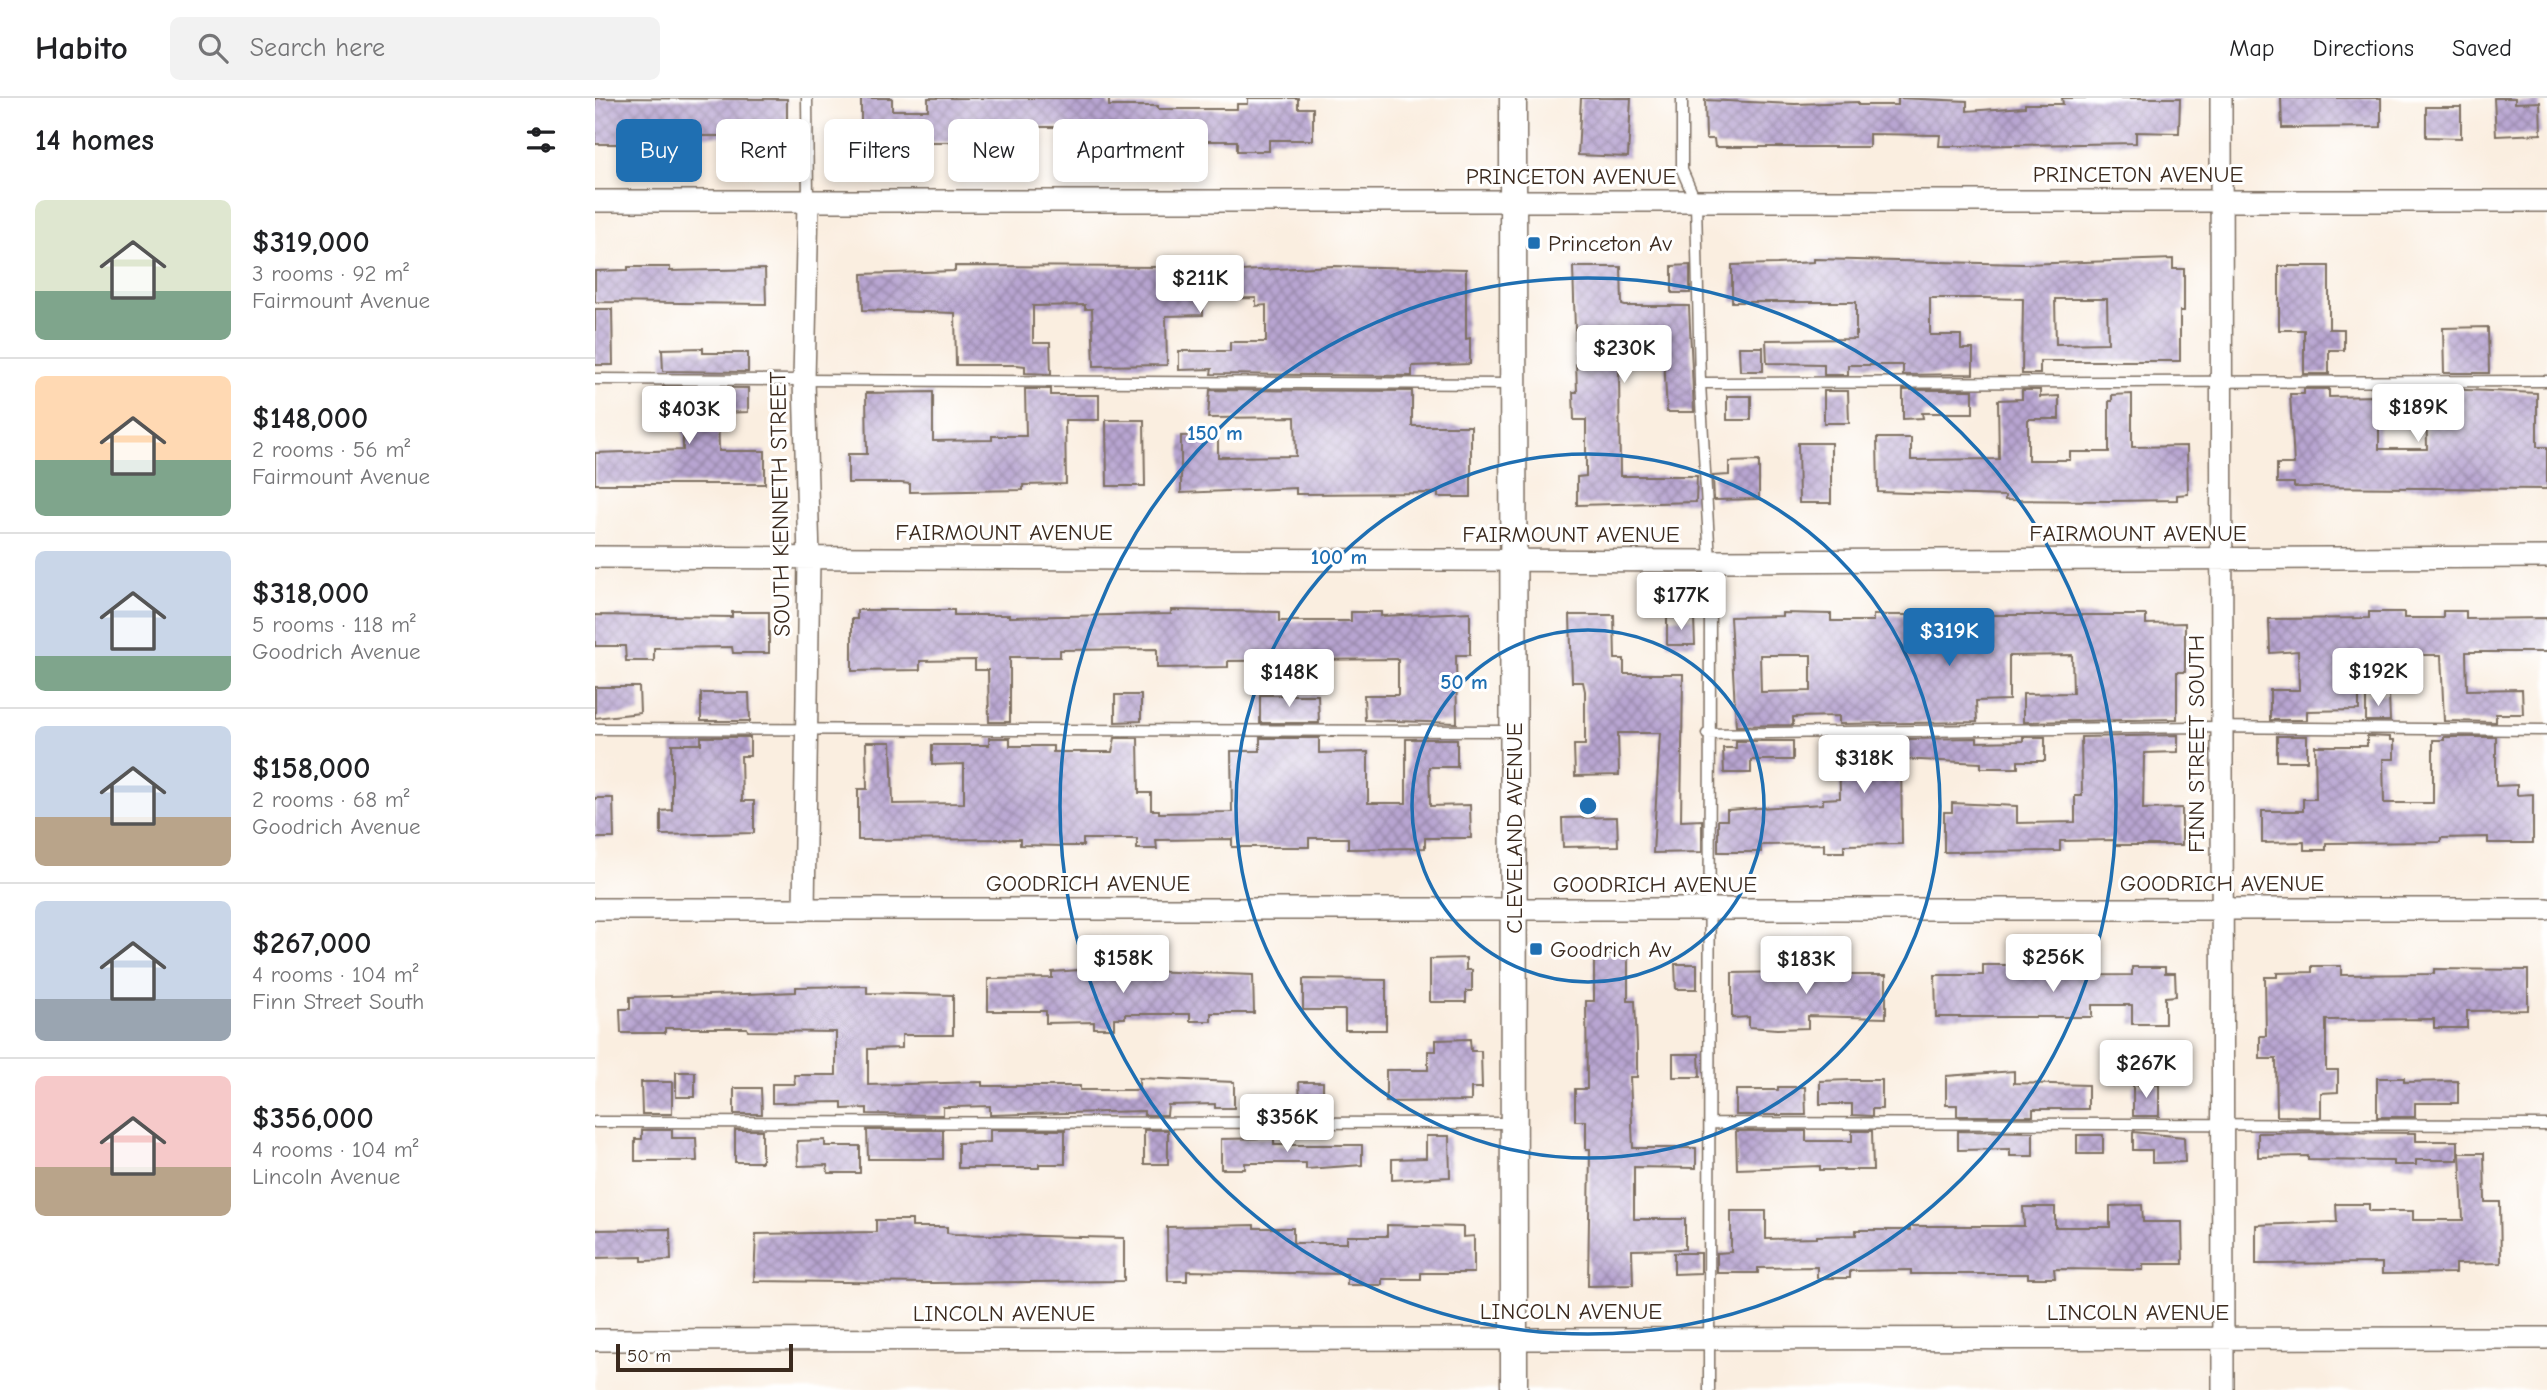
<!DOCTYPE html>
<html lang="en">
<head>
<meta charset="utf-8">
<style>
  body { margin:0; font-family:"Comic Neue",sans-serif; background:#f2f2f2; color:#202124; height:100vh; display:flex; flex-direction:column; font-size:26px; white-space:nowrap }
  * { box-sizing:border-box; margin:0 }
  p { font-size:23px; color:#757577 }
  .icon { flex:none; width:38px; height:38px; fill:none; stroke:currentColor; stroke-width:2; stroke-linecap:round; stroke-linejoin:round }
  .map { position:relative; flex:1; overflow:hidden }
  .side { display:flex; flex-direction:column; background:#fff; width:595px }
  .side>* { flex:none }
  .banner { position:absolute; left:21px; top:21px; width:665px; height:63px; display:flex; gap:14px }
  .scale { position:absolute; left:21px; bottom:18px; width:177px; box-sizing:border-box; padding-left:7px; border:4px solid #3b2a1e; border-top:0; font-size:19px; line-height:24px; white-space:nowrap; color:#3b2a1e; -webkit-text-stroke:5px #fff; paint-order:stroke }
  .price { position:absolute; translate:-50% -60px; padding:0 16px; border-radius:7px; background:#fff; color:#222; font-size:23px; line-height:46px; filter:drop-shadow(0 2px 4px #0008) }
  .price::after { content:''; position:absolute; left:50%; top:42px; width:21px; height:16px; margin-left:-10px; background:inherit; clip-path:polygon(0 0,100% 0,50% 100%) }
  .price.current { background:#1f6fb2; color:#fff }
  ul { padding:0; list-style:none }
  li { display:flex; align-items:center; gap:21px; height:175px; padding:0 35px }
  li+li { border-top:2px solid #e0e0e0 }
  li span { display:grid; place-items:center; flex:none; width:196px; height:140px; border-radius:10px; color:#555 }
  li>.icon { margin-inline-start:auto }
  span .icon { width:84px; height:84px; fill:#fffc; stroke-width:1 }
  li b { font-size:30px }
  h2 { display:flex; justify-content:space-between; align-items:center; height:84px; padding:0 35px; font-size:30px }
  .pill { padding:0 24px; border-radius:10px; background:#fff; box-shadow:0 4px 10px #0003; font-size:24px; line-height:63px }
  .pill.current { background:#1f6fb2; color:#fff }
  header { display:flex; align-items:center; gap:42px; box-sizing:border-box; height:98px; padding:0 35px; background:#fff; border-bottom:2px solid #e0e0e0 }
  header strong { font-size:33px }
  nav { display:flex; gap:38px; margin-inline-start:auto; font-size:24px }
  .search { width:490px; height:63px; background:#f2f2f2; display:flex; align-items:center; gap:18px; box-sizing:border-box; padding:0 24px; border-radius:10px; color:#757577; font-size:26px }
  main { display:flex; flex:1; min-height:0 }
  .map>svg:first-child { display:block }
  .building { fill:url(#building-cross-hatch); fill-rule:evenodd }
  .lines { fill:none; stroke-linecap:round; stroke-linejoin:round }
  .service-casing { stroke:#7e6f62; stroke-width:13 }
  .minor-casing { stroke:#7e6f62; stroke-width:24 }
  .tertiary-casing { stroke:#7e6f62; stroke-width:29 }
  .service { stroke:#fff; stroke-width:10 }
  .minor { stroke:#fff; stroke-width:21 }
  .tertiary { stroke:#fff; stroke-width:26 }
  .ring { fill:none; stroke:#1f6fb2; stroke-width:3.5 }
  .poi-dot { fill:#1f6fb2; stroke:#fff; stroke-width:2.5 }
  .labels { text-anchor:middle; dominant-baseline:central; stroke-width:6; stroke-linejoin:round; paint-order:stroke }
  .street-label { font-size:23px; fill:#3b2a1e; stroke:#fff }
  .poi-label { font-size:23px; fill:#3b2a1e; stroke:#fff; text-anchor:start }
  .centre { fill:#1f6fb2; stroke:#fff; stroke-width:3.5 }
  .ring-label { font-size:21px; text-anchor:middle; font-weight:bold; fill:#1f6fb2; stroke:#fff; stroke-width:6; stroke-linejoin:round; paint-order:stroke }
</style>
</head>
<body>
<header>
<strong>Habito</strong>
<div class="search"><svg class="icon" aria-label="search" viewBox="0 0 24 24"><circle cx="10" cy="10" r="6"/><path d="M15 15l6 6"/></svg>Search here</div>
<nav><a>Map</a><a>Directions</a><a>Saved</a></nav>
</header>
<main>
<section class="side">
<h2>14 homes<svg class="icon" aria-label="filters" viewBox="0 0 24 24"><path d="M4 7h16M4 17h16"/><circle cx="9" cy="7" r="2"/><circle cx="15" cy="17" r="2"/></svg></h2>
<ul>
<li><span style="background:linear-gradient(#dfe7d0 65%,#7fa58c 0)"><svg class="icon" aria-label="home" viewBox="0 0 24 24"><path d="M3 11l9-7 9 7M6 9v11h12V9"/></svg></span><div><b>$319,000</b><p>3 rooms · 92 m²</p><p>Fairmount Avenue</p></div></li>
<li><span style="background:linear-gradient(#ffd9b3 60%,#7fa58c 0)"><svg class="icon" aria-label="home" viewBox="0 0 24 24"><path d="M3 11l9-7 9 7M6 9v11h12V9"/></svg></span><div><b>$148,000</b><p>2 rooms · 56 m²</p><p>Fairmount Avenue</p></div></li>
<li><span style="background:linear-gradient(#c9d6e8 75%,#7fa58c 0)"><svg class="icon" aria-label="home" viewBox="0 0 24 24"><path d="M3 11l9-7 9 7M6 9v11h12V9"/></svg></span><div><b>$318,000</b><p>5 rooms · 118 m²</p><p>Goodrich Avenue</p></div></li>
<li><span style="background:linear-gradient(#c9d6e8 65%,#b9a48a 0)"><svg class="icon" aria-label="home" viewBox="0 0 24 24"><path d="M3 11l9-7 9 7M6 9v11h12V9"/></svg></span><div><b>$158,000</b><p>2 rooms · 68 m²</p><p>Goodrich Avenue</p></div></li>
<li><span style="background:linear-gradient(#c9d6e8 70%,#9aa5b1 0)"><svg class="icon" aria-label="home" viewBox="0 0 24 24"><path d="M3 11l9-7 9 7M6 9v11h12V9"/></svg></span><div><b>$267,000</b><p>4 rooms · 104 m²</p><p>Finn Street South</p></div></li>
<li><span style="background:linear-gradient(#f6c9c9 65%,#b9a48a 0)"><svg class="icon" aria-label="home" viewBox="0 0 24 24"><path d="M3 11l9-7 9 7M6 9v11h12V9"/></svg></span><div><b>$356,000</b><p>4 rooms · 104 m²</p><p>Lincoln Avenue</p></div></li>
</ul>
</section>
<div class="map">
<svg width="1952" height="1292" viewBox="0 0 1952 1292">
  <defs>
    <pattern id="building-cross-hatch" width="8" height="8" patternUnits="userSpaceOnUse" patternTransform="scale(1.75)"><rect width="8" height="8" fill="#b8a5d1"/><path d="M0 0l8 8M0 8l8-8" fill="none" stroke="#9787a9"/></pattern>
  </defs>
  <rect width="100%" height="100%" fill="#fff"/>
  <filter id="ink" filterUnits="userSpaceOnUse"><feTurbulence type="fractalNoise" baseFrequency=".0143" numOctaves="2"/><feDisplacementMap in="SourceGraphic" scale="14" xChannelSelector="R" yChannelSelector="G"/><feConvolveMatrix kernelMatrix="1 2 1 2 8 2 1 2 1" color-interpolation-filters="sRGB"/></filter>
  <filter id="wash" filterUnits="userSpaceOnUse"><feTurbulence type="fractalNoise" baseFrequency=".00686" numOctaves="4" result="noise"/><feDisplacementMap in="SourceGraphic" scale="28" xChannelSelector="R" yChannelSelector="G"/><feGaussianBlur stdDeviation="1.57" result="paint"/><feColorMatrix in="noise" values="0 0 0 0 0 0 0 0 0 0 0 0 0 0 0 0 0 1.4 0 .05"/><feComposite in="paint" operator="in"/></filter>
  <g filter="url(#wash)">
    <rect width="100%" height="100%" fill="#faeee0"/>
    <g id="blocks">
      <path class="building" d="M0,0L192,1V38H65V46H0Z
        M266,0H297V12H333V0H514V8H563V11H642V6H653V0H703V10H718V42H674V53H642V43H563V52H496V44H478V29H438V41L396,42V52H371V44H297V51H276V42H266Z
        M986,0H1036L1033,59L983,57Z
        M1303,0L1372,3V13L1430,9V6H1468L1467,0H1585L1584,35L1541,34V45L1362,48H1344L1345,37L1274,36V49H1120L1119,41H1111L1110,2L1200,6L1263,4V7H1303Z
        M1686,0H1786V29L1687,30Z
        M1899,0H1920V5L1945,4L1946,36L1901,38Z
        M1831,9H1866V40L1831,39Z
        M1219,161L1428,166L1578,161V171H1589V213H1585V263H1445V276H1427L1428,201L1388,200H1335V237H1366V251H1378V276L1308,277V267H1253V277H1229V266L1172,265L1171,242L1261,241V204H1137V167L1182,166L1219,164ZM1460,201H1512L1513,245L1461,246Z
        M1095,167V195H1077V168Z
        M360,168L570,169L571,176H612V168H646V173L738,168L871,171V241L875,240V266L817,268V278L616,276L617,271L584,272V253H635V244H671V207L661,208V200L608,201V217L571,218L572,267L499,268L497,211H490V207L438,208V245H455L456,276L430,275V268L422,267H361L360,215L268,212L267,176L360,173Z
        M1684,168H1734V231H1749V252H1734V276H1709V232H1684Z
        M33,169H75V173L170,171L171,206L0,204V173L33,172Z
        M978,169H1026L1027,207L1030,208H1094L1099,314H1072L1068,241H1064L1063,238L1028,239V269H1024L1025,378H1102L1101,404L982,407V379L991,378V322H979L978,294H982Z
        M0,211H17L18,267H0Z
        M1893,229L1894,275H1849L1848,230Z
        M1144,249H1168V273H1145Z
        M108,250V255H153V274L68,273L67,251Z
        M68,289L153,290V314L123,315L124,353H170V386H0V355L88,352V315H66Z
        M430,291H456V297H504V322H470L471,386L428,387V392L315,394V386L306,385H253V356H272L271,295L338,294V343L397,342V338H431Z
        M1709,291H1734V299L1784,298V351H1832L1831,296H1849V291L1942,295V349H1952V391L1699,389V385H1682V366H1699L1695,296H1709Z
        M615,292L817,293V328H876V399H843V395L701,396V390L586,395V338L623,337V359L701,358L700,319L613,320Z
        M1308,292H1378V315H1327L1328,320L1308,321Z
        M1427,292H1445V299L1464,298V321H1433V362H1475V354H1514V303H1517V297L1537,296V349L1592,348L1593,396L1582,397V402L1515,403L1410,402V398L1283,394L1282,340H1316V362L1404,361L1403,302L1427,301Z
        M1229,293H1253L1254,325H1229Z
        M1132,298H1156V322H1132Z
        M511,322H549L550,388H512Z
        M1203,345H1236V405H1204Z
        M1164,363V401L1119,402L1118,378L1134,377V364Z
        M262,512H359V517H414V519L576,516V512L684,514V523H756V514H786V518L875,514V557H861L862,625L770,622L769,597H803V561L633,563V569L562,570V551L465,552V559H415V624H394L393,572H380V562L325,563V572L257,573V521H262Z
        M1848,513H1871V521L1952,520V554H1871L1872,592L1927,591L1928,616H1901V624L1849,623L1846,557H1809L1764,559V612L1712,613V622H1675V592H1704L1703,553L1675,555L1674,521L1774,520V514H1809V520H1848Z
        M137,514H174V555H138L137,549L59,550V563H31L30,548H0V517L137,519Z
        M1187,515L1236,516V523H1278V517H1332V525L1385,524V517H1551V526L1590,525V574H1582V621L1428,624V596L1478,595L1477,557L1414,558V602L1381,603L1382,624L1244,626V618L1198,619V627L1141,628L1135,519L1187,518ZM1165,557H1216V593L1166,594Z
        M975,517H1019L1020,561H1029V576H1088L1086,723L1107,722V754L1058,755L1065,635H1023L1024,677L980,678L979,647H990V593L988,584H977Z
        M1072,520H1099L1100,547H1072Z
        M0,589H44L45,615L0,620Z
        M106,595H154L155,623H106Z
        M1794,596L1795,623H1771V597Z
        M520,597H546V623L520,624Z
        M665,597H723L724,625H665Z
        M1583,637V654L1549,655L1548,711L1587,710V747H1519V742L1465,743V753L1349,754V714H1357V705L1422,708V725L1480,724V698H1487L1486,639Z
        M1682,638H1712V663H1682Z
        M1772,638L1795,639V642H1799V661H1788L1789,705H1838V642H1849V639H1901V688L1922,687V697L1938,696V745H1893V739L1846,740V744L1731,745V752H1709V744L1667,745V713H1708V701H1721L1720,648H1772Z
        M106,639H155V658H146L147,703H159V735L66,737V713L77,712V646H106Z
        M1428,639H1450V663H1423V670H1386V665L1306,661L1307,746L1249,747V754H1229V746L1166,747V754H1123V722H1132V712L1228,706V701L1245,700L1244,642L1382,640V644L1428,643Z
        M394,640H415V648H458V654H517L520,640H543L544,695H556V712H564V715L637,714L636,653H665V640H724V655L773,654V705H811V641H862V669H834L835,708L875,707L876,740H830V750L753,751V740H714V749H637V741L561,742L562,751H542V741H488V748H468L425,747V741L263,742V691H272L271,644H296L298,706L369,705V666L337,667V647H394Z
        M1141,643H1198V662H1156V675H1129L1128,650H1141Z
        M0,700H18L19,740H0Z
        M1022,719L1023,748L968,749L967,720Z
        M999,856H1033V903H1040L1042,948V979H1035L1038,1050H1101V1070L1039,1069V1121H1090V1151L1037,1152L1038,1187L993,1188L995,1051H991V1023H980V991H992L991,903H999Z
        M871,860V872H877V893H871V904H835V861Z
        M1080,866H1102V891H1081Z
        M1194,866H1212V870H1251V877H1291V920L1213,918V930L1182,931L1154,929V919L1137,920V875L1194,874Z
        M1388,867H1420V878L1537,877V869H1570V875H1580L1581,898L1570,899V926H1537V907H1497V919H1341L1340,877H1388Z
        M1717,868H1746V877L1839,876V871L1933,872V912L1872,913V930H1839V921L1731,922V972H1743V994L1726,995V1019L1682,1018L1681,961H1665V938H1671L1670,879H1682V875L1717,874Z
        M499,871L658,877L659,915H616V923H595V916H530V920H519V930H499V924L451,925V913H393V881L457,880V874Z
        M708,881L791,882V932H750V912H708Z
        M272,888V895L358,897V937H307V950L273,951V987L387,984V988H485V992H544V980L639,984V1010H620V1006L573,1007L572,1017H549V1013L395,1017V1008L357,1009H348V1017L272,1016V1010L247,1011V1004L177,1005V986H200L199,977H241V934L153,933L152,930H70V935H26L25,911H35V899L152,896L201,894V889Z
        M875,941L876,953H886L887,990H876V1003L791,1004V972H833V953H841V942Z
        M1078,956H1104L1105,979H1078Z
        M1419,973V985L1493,987V1011H1438V1018H1362V1007H1351V978Z
        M81,974H100V999H81Z
        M1782,980H1809V984L1863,983V1005H1820V1019H1782Z
        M1256,982H1287V1011H1277V1018L1257,1017V1006H1225V983Z
        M46,984H77V1016H47Z
        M704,984H728V1004L705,1005Z
        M1538,987H1564V1018H1538Z
        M1183,989H1210L1211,1017H1141V992H1183Z
        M139,990H166L167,1016H139Z
        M47,1032H77V1040H101L102,1063H40V1041H47Z
        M140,1032H167V1064H140Z
        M272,1032H348V1061H273Z
        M395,1032H470V1066H444V1070H363V1045L395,1044Z
        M549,1032H573V1066H549Z
        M1141,1033H1211V1043H1257V1033H1277L1278,1072H1225V1068L1142,1071Z
        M1363,1033L1438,1034V1058H1415V1051L1363,1052Z
        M1538,1034L1589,1039L1590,1064L1557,1065V1052H1538Z
        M1726,1034L1821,1035V1043H1863V1062H1821V1067H1798V1063L1713,1062V1058L1663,1059V1035Z
        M1482,1037H1508V1056H1482Z
        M831,1038H854L855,1079L797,1082V1061L831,1060Z
        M679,1040V1047H767V1067L711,1071V1065H650V1071H626V1041Z
        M230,1042V1048H265V1075H233L232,1067L203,1068L202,1043Z
        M1865,1055H1889L1890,1104H1905L1906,1165L1860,1166V1175L1787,1176V1165L1661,1166V1127L1742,1124L1741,1106H1774V1113H1818V1122H1868Z
        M1547,1107L1548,1124H1587L1588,1166H1548V1172L1459,1171L1460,1180H1433V1176H1316V1172L1255,1173V1180H1222V1169L1163,1170V1175H1122V1155L1136,1154V1113H1171V1141L1222,1140V1138L1261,1137V1132H1315V1128H1429L1428,1109H1460V1129H1515V1108Z
        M281,1122H317V1129H352V1135L358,1136L529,1140V1183L339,1185L159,1183L161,1136L281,1134Z
        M659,1127V1130H698V1145H752V1138H792V1127L868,1129V1139L879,1138V1175H826V1181H787V1187H752V1176L592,1173V1183H573L572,1129Z
        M75,1131L76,1162L47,1163V1159L0,1160V1132Z
        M1079,1155H1106V1175L1079,1176Z"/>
    </g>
  </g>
  <g filter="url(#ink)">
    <use href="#blocks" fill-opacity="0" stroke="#7e6f62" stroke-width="2"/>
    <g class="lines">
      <g class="service-casing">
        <path id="service" d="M212,0L213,104
          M1087,0V72L1101,104L1105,285L1115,463L1114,1292
          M0,281L918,286
          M1105,285L1952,283
          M0,631L918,633
          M1112,636L1599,629L1952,632
          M0,1024L920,1025
          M1117,1025L1952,1027"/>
      </g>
      <g class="minor-casing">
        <path id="minor" d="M1626,0L1628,1292
          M0,103H1952
          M0,459L1115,463L1952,459
          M0,811H1952
          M209,812L214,460L209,282L213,104
          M0,1242L1952,1240"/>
      </g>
      <g class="tertiary-casing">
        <path id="tertiary" d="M918,0L919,1292"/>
      </g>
      <use href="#service" class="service"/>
      <use href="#minor" class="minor"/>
      <use href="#tertiary" class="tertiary"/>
    </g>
  </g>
  <g class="ring">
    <circle cx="993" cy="708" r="176"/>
    <circle cx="993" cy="708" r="352"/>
    <circle cx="993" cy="708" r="528"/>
  </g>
  <g class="poi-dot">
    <rect x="932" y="138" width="14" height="14" rx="3.5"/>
    <rect x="934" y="844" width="14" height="14" rx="3.5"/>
  </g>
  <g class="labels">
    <g class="street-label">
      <text x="1543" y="76">PRINCETON AVENUE</text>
      <text x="976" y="78">PRINCETON AVENUE</text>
      <text transform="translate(185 406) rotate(-91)">SOUTH KENNETH STREET</text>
      <text x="409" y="434">FAIRMOUNT AVENUE</text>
      <text x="1543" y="435">FAIRMOUNT AVENUE</text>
      <text x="976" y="436">FAIRMOUNT AVENUE</text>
      <text transform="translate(1601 646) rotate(-90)">FINN STREET SOUTH</text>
      <text transform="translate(919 730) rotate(-90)">CLEVELAND AVENUE</text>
      <text x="493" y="785">GOODRICH AVENUE</text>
      <text x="1627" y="785">GOODRICH AVENUE</text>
      <text x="1060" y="786">GOODRICH AVENUE</text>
      <text x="976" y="1213">LINCOLN AVENUE</text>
      <text x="1543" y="1214">LINCOLN AVENUE</text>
      <text x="409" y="1215">LINCOLN AVENUE</text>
    </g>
    <g class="poi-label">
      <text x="953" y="145">Princeton Av</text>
      <text x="955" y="851">Goodrich Av</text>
    </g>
  </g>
  <circle cx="993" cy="708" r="10" class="centre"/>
  <g class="ring-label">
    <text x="620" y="342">150 m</text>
    <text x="744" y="466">100 m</text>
    <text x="869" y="591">50 m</text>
  </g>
</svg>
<div class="scale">50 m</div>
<b class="price" style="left:605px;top:217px">$211K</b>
<b class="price" style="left:1029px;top:287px">$230K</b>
<b class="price" style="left:1823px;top:346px">$189K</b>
<b class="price" style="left:94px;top:348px">$403K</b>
<b class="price" style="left:1086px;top:534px">$177K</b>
<b class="price current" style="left:1354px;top:570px">$319K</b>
<b class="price" style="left:1783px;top:610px">$192K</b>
<b class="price" style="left:694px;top:611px">$148K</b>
<b class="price" style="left:1269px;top:697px">$318K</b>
<b class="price" style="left:1458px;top:896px">$256K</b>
<b class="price" style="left:528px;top:897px">$158K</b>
<b class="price" style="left:1211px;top:898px">$183K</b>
<b class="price" style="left:1551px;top:1002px">$267K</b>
<b class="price" style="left:692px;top:1056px">$356K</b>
<div class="banner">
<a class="pill current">Buy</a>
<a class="pill">Rent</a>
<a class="pill">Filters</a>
<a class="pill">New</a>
<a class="pill">Apartment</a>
</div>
</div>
</main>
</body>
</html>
